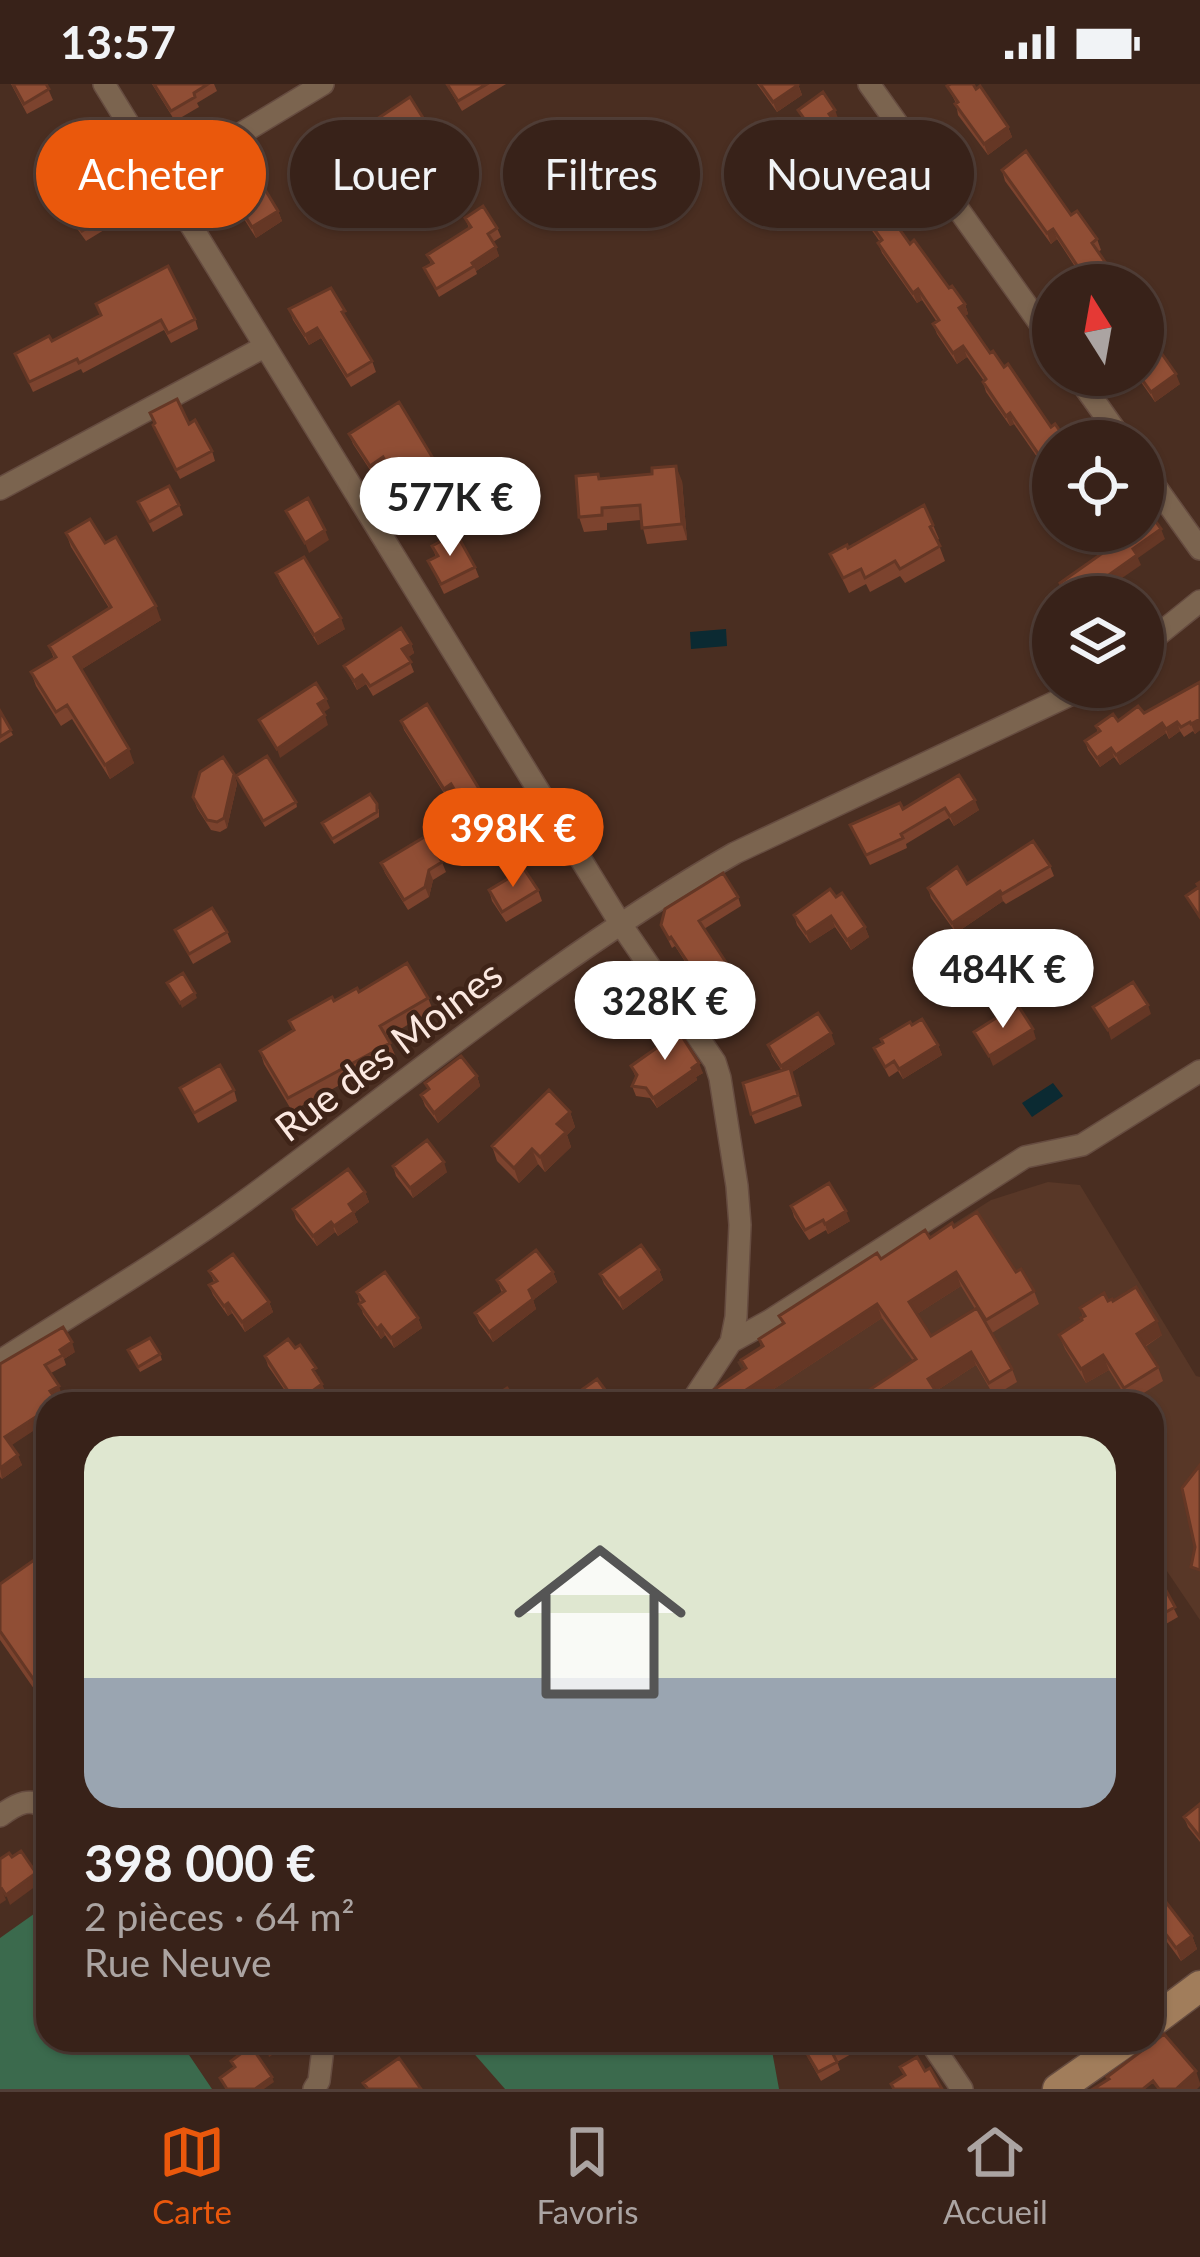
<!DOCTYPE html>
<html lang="fr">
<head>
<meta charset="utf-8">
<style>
  body { margin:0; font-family:Lato,sans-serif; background:#432f26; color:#f1f3f6; height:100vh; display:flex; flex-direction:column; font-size:45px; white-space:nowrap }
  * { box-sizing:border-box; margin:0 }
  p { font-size:39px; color:#aba4a2 }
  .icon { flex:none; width:66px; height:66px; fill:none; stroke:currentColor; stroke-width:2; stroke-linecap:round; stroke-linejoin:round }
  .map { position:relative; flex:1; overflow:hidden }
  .sheet { position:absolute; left:36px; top:1308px; width:1128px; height:660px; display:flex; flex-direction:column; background:#382219; border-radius:36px; box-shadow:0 3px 9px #0004,0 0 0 3px #523f38 }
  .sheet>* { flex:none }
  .guide { position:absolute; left:36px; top:36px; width:1128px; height:108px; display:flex; gap:24px }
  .needle { width:78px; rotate:349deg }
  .tools { position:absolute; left:1032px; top:180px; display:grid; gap:24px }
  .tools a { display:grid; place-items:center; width:132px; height:132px; border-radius:50%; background:#382219; box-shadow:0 3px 9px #0004,0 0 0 3px #523f38; font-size:60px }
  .price { position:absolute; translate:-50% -102px; padding:0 27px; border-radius:42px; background:#fff; color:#222; font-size:39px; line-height:78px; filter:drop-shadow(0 3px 6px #0008) }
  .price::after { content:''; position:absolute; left:50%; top:72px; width:36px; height:27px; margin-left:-18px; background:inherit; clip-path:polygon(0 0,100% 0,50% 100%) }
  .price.on { background:#ea580c; color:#fff }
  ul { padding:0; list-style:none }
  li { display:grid; align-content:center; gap:24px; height:636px; padding:0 48px }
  li span { display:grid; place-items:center; height:372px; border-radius:36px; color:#555 }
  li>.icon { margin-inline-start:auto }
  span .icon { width:216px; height:216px; fill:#fffc; stroke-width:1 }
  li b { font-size:51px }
  .tag { padding:0 42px; border-radius:54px; background:#382219; box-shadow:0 3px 9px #0004,0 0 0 3px #523f38; font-size:42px; line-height:108px }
  .tag.on { background:#ea580c; color:#fff }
  .status { display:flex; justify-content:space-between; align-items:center; height:84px; padding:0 60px; background:#382219; direction:ltr }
  .status svg { height:33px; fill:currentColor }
  .tabs { display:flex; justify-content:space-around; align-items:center; height:168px; border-top:3px solid #523f38; background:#382219; font-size:33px; color:#aba4a2 }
  .tabs a { display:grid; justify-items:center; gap:6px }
  .tabs .on { color:#ea580c }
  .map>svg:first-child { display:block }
  .built { fill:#583727 }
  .green { fill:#3b6a4d }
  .water { fill:#0b2a32 }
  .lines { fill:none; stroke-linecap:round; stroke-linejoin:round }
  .minor-casing { stroke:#664c40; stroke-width:24 }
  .secondary-casing { stroke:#664c40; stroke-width:33 }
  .minor { stroke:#7b644f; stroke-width:21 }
  .secondary { stroke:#a17d5b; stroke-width:30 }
  .wall { fill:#7c432e; fill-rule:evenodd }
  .shaded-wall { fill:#653725 }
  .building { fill:#904e35; stroke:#653725; stroke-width:3 }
  .labels { text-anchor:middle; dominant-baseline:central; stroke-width:9; stroke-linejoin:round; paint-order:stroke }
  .street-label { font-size:39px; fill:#fbe8e0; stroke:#3f2418 }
</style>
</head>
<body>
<div class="status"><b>13:57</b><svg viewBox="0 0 49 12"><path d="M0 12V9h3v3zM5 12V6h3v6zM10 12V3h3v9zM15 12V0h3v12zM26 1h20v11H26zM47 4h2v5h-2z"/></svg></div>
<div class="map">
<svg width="1200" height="2005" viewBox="0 0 1200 2005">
  <rect width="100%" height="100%" fill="#4a2e21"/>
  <path class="built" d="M1048,1098L1080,1101L1196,1292L1200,1293V1536L1152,1465V1320H762L737,1278L991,1116Z"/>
  <path class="green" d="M48,1820V1956H179L212,2005H0V1854Z
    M469,1956H770L779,2005H505L470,1965Z"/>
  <path class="water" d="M726,545L727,562L691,565L690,548Z
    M1053,999L1063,1012L1032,1033L1022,1019Z"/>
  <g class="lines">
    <g class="minor-casing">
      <path id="minor" d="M104,0L620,839L715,978L720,994L737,1102L740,1141L736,1233L731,1258L690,1320
        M869,0L1053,258
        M164,96L323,0
        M1076,291L1123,357
        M1143,385L1200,465
        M0,405L264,263
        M1143,563L1200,517
        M731,1258L769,1237L1025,1073L1082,1061L1200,987
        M0,1277C82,1224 166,1175 245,1117C405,999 562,868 735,769L1087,603
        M0,1732C16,1720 33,1710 48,1728
        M929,1956L962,2005
        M314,2005L319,1997L324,1956"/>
    </g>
    <g class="secondary-casing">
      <path id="secondary" d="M1152,1938L1200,1902
        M1058,2005L1128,1956"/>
    </g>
    <use href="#minor" class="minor"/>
    <use href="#secondary" class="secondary"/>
  </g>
  <path class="wall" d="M11,0H46L53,16L27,30Z
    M152,0H214L217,7L197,19L199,23L175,37Z
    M446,0H506L462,27Z
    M757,0H798L802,11L777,28Z
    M947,2L1008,43L1012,53L988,71L958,31L956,19Z
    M798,26L839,37L835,39L849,58L852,70L869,92L897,123L900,134L895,138L910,160L965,220L968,230L965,232L1053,357V396L1014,340L1010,342L986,308L983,298L984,297L967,273L957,280L937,250L933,240L937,238L922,216L917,219L882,169L878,159L880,158L851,117L848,106L832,84L828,87L808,58L804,48L808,45Z
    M350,77L354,87L346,91L351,102L316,123L296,91L292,81Z
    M1002,86L1071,131L1097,155L1101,166L1098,168L1121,201H1087L1057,155L1051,160L1005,97Z
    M51,103L106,133L109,143L86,157L54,113Z
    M229,106L278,127L282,137L256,154L232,116Z
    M465,134L497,144L501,153L493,158L499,172L476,187L477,190L439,213L424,184L431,180L427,171L469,144Z
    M96,220L195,235L198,245L171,259L164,246L83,289L81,285L33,308L15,270L52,257L100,231Z
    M289,225L349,237L372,277L376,288L351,303L321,254L309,261L293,236Z
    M1136,291H1143L1180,300L1155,318Z
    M150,329L189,340L212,367L215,377L180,395L157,350Z
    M349,350L434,376L438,386L400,407L387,384L374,392L353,360Z
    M600,395L682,397L687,456L647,460L641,436L607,439V446L584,448L579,433Z
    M138,418L179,421L183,431L153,448Z
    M933,441L939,455L937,456L945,477L905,499L900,492L870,508L866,500L849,509L830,470Z
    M66,449L105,459L161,536L82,585L134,679L110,695L72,635L61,642L36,602L31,588L54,575L49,562L109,524L71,463Z
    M432,462L475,483L479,493L444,510L428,477L436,473Z
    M276,489L345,545L318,561L280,499Z
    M411,560L414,569L408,573L414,588L373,612L366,600L357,606L344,582Z
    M1200,598V646L1195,650L1193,647L1184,653L1180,647L1169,655L1166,649L1120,681L1114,673L1100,683L1088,666L1085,657L1098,649L1096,642L1144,629Z
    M0,627L13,651L0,659Z
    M401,637L486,716L514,749L488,766L454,710L447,714L404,646Z
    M234,690L237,700L227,744L220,748L211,746L197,724L193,713Z
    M959,691L979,726L954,742L949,734L906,760L907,764L870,781L850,741L903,725Z
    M236,692L296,718L297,723L265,743Z
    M379,725V733L334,760L322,739Z
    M442,778L446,788L433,796L429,813L408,826L385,789L381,779Z
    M1050,782L1054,792L1006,820L1003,817L956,849L931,814L928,804L967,800Z
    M489,806H538L542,817L506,838L492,817Z
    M738,813L741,822L704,845L734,896L725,902L727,932L709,915L675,862L672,864L661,841Z
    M836,813L865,843L869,853L851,866L835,843L810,859L797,841L794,831Z
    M175,846L227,848L231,858L193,880Z
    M359,908L428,914L433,926L387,953L395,971L292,1027L264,980L260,967L293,947L289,937Z
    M659,949L703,989L696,993L697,996L657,1024L650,1014L636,1012L632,1002L636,994L631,982L663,960Z
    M835,960L792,988L802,1022L755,1040L751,1030L782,987L772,972L768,961Z
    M938,961L942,971L903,995L898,987L889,993L874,964Z
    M477,992L480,1002L438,1039L425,1022L421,1011L428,1006L425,999Z
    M180,1004L234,1006L237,1017L198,1039Z
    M570,1028L575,1043L567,1051L571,1063L545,1088L538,1080L519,1099L497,1077L492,1062Z
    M393,1082L447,1088L413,1114L396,1092Z
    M365,1108L369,1118L354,1129L358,1138L338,1152L335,1148L317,1162L296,1135L293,1125Z
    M791,1122L850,1137L828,1150L826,1146L809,1156L794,1133Z
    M954,1143L1016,1188L1034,1207L1039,1220L992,1249L1012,1285L1017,1298L994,1312L976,1281L936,1307L939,1320H848L913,1277L882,1234L751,1320H705L703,1313L745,1286L741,1276L761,1263L759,1255L782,1240L779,1232L881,1175ZM961,1202L975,1225L931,1252L917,1230Z
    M659,1186L663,1196L623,1226L604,1200L600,1190Z
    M209,1187L269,1218L273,1228L245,1248L232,1229L228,1232L213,1211L209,1201L214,1198Z
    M553,1188L557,1198L533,1216L536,1225L493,1258L479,1239L475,1229L502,1209L497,1196Z
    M357,1208L418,1234L422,1244L394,1264L385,1251L381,1255L363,1230Z
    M1108,1217H1113L1162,1251L1145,1263L1158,1283L1163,1297L1129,1318L1109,1286L1086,1299L1065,1265L1059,1251L1082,1237L1083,1233L1080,1224Z
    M128,1266L160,1270L162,1276L140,1288Z
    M75,1268L64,1275L66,1281L51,1289L62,1311L48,1320V1337L11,1361L22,1381L2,1395L0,1393V1280Z
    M265,1272L320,1293L318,1294L326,1309L311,1320H294L268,1282Z
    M48,1475V1625L0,1556V1500Z
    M1152,1481L1178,1533L1152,1548Z
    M1200,1720V1758L1188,1743L1184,1733Z
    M1152,1800L1192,1852L1197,1865L1181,1877L1167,1858L1163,1860L1152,1846Z
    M604,1956H625L623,1963Z
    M803,1956H867L869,1960L837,1978L840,1986L821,1997L807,1972Z"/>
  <path class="shaded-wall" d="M798,1L802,11L777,28L773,18Z
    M835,26L839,37L833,41L829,30Z
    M425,37L428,47L389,72L385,61Z
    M1008,43L1012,53L988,71L984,60Z
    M828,74L832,84L828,87L824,76Z
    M897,123L900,134L892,140L888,129Z
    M278,127L282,137L256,154L252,143Z
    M1053,145L1057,155L1051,160L1047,149Z
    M496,163L499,172L476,187L472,179Z
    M918,205L922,216L917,219L913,209Z
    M965,220L968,230L962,234L959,224Z
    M317,244L321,254L309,261L305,251Z
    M963,262L967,273L957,280L953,269Z
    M1176,290L1180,300L1155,318L1151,308Z
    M1010,329L1014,340L1010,342L1006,332Z
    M383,373L387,384L374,392L370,382Z
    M676,382L682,397L687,456L682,440Z
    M1161,445L1165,455L1138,474L1141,481L1112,501L1115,510L1112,513H1093L1106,493L1133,465Z
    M325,446L329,456L309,469L305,459Z
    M156,522L161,536L79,587L74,573Z
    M341,534L345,545L318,561L314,551Z
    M411,560L414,569L406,575L402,565Z
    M362,591L366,600L357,606L354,597Z
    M326,615L330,624L321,630L318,620Z
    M325,631L328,641L280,674L277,665Z
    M1200,635V646L1195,650L1191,640Z
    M1177,638L1180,647L1169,655L1166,645Z
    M1162,639L1166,649L1120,681L1116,671Z
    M1111,664L1114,673L1100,683L1097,674Z
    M129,665L134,679L110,695L105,681Z
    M234,690L237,700L227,744L224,734Z
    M451,700L454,710L447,714L444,705Z
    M975,716L979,726L954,742L950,732Z
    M510,740L514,749L488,766L485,757Z
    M429,786L433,796L429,813L425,803Z
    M1000,807L1003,817L956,849L952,839Z
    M831,832L835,843L810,859L806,849Z
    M865,843L869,853L851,866L847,856Z
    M731,886L734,896L725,902L727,932L724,922L721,893Z
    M195,909L197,914L182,924L180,919Z
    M1148,921L1151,930L1111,956L1108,946Z
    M1033,945L1036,955L993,982L989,972Z
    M831,949L835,960L792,988L802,1022L791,988L785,992L781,982Z
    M938,961L942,971L903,995L899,985Z
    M699,979L703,989L696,993L697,996L657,1024L653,1014Z
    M477,992L480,1002L438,1039L434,1029Z
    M570,1028L575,1043L567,1051L571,1063L545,1088L540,1073L557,1040Z
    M532,1065L538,1080L519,1099L514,1084Z
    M444,1078L447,1088L413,1114L410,1104Z
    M365,1108L369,1118L354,1129L358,1138L338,1152L334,1142L349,1120Z
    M846,1127L850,1137L828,1150L825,1140Z
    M331,1138L335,1148L317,1162L313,1152Z
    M659,1186L663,1196L623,1226L619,1215Z
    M553,1188L557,1198L533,1216L536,1225L493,1258L489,1248L529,1206Z
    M956,1188L961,1202L914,1232L909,1218Z
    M269,1218L273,1228L245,1248L242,1238Z
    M228,1219L232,1229L228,1232L224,1222Z
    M877,1220L882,1234L751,1320H744L740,1310Z
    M418,1234L422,1244L394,1264L391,1254Z
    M1157,1237L1162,1251L1142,1264L1137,1250Z
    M381,1241L385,1251L381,1255L377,1245Z
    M72,1258L75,1268L64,1275L60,1266Z
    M971,1268L976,1281L936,1307L940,1319L914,1320L928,1295Z
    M1103,1271L1109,1286L1086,1299L1081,1285Z
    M322,1300L326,1309L311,1320H296Z
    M59,1302L62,1311L54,1317L50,1307Z
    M48,1325V1337L9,1363L5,1353Z
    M18,1371L22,1381L2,1395L0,1384Z
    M36,1789L40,1799L10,1821L6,1811Z
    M2,1805L6,1816L0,1820V1807Z
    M1162,1845L1167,1858L1163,1860L1159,1848Z
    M1192,1852L1197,1865L1181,1877L1176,1864Z
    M277,1956H287L289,1960L269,1973L266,1963Z
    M1196,1987L1200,1999V2002L1197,2005H1176Z
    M272,1993L274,1998L264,2005H255Z"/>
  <path class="building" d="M13,0H46L49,5L24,20Z
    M154,0H208L194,9L195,13L171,27Z
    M447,0H487L458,17Z
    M760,0H798V1L773,18Z
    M951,0H973L976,5L980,2L1008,43L984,60L955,20L958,18L947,2Z
    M823,8L835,26L829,30L849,58L846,61L869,92L872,89L897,123L888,129L910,160L914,156L949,204L952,202L965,220L959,224L990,269L993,267L1004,283L1008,280L1051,343L1055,340L1067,357H1053V391L1010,329L1006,332L983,298L986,295L963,262L953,269L933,240L939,236L918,205L913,209L878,159L882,156L847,107L851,105L828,74L824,76L804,48L810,43L798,26Z
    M410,13L425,37L385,61L371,39Z
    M338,57L350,77L340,82L347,92L312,113L292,81L326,59L329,62Z
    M1026,67L1071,131L1077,127L1097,155L1092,159L1121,201H1090L1053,145L1047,149L1002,86Z
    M76,87L106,133L82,147L51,103Z
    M255,89L278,127L252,143L229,106Z
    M483,122L497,144L488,150L496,163L472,179L474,182L436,205L424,184L433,179L427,171L471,143L465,134Z
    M168,182L195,235L168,249L161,236L79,279L77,275L29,298L15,270L49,252L52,257L101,231L96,220Z
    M331,204L345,227L342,228L372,277L347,292L317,244L305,251L289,225Z
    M1143,243L1176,290L1151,308L1139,291H1143Z
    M177,315L189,340L195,336L212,367L176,386L153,341L155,339L150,329Z
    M399,318L434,376L396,397L383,373L370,382L349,350Z
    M676,382L682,440L642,444L640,421L602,424V431L579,433L576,392L598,390L599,395L652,390V384Z
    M169,402L179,421L149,438L138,418Z
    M308,414L325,446L305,459L286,427Z
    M924,421L933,441L930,443L940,462L900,485L895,477L865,494L861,485L843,494L830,470L847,461L848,464Z
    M1144,421L1161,445L1133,465L1137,471L1106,493L1112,500L1093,513H1053V522L1047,514L1062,503L1060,499L1107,466L1102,459L1119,447H1143Z
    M90,435L105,459L116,453L156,522L74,573L129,665L105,681L67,621L56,628L31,588L56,573L49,562L111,523L66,449Z
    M456,449L475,483L441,500L428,477L438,472L432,462Z
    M304,473L341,534L314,551L276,489Z
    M401,544L411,560L402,565L411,578L370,602L362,591L354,597L344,582Z
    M1200,598V635L1191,640L1190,638L1181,643L1177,638L1166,645L1162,639L1116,671L1111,664L1097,674L1085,657L1100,647L1096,642L1113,630L1118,637L1138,622L1144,629Z
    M316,599L326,615L318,620L325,631L277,665L259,636Z
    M427,620L486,716L493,711L510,740L485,757L451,700L444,705L401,637Z
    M0,627L11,646L0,653Z
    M267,672L296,718L263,737L236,692Z
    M223,673L234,690L224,734L217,738L207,736L193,713L200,688Z
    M959,691L975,716L950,732L945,724L901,750L903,754L866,771L850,741L900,719L903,725Z
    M370,710L377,720V728L332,755L322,739Z
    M426,752L442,778L429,786L425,803L404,816L381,779Z
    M1033,757L1050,782L1002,810L1000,807L952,839L928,804L957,783L967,800Z
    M524,785L538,806L502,828L489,806Z
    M723,789L738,813L699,837L731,886L721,893L724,922L706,906L671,853L669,855L661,841L665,825Z
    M1200,798V833L1186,812L1199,803L1197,800Z
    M830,805L836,813L842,809L865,843L847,856L831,832L806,849L794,831Z
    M212,824L227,848L189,870L175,846Z
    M407,879L428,914L380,942L390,959L288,1014L260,967L294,946L289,937L332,913L334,917L357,904L359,908Z
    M183,889L195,909L180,919L167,899Z
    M1133,898L1148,921L1108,946L1093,923Z
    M1019,923L1033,945L989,972L974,948L1007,927L1009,929Z
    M818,929L831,949L781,982L768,961Z
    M922,935L938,961L899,985L894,977L885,983L874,964L883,959L881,955L910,938L912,941Z
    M674,940L699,979L692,984L693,986L653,1014L646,1004L632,1002L637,991L631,982L665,958L659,949Z
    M461,972L477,992L434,1029L421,1011L429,1005L425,999Z
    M220,981L234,1006L194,1029L180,1004Z
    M790,984L798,1011L751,1030L743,999Z
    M549,1006L570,1028L557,1040L566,1048L540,1073L532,1065L514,1084L492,1062Z
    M427,1056L444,1078L410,1104L393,1082Z
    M348,1085L365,1108L349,1120L354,1128L334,1142L331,1138L313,1152L293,1125Z
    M829,1099L846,1127L825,1140L823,1136L805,1146L791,1122Z
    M977,1128L1016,1188L1021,1185L1034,1207L986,1236L956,1188L909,1218L931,1252L977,1224L1012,1285L989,1299L971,1268L928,1295L935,1306L914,1320H848L916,1275L877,1220L740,1310L747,1320H707L703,1313L746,1284L741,1276L763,1262L759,1255L784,1239L779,1232L877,1169L881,1175L925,1146L930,1154L952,1139L954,1143Z
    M641,1161L659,1186L619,1215L600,1190Z
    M536,1166L553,1188L529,1206L533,1215L489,1248L475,1229L505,1207L497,1196Z
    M233,1170L269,1218L242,1238L228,1219L224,1222L209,1201L217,1197L209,1187Z
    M385,1188L418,1234L391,1254L381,1241L377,1245L359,1220L364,1217L357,1208Z
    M1136,1203L1157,1237L1137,1250L1158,1283L1124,1304L1103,1271L1081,1285L1059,1251L1082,1236L1081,1234L1085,1232L1080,1224L1104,1209L1108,1217L1112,1215L1113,1217Z
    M63,1243L72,1258L60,1266L63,1271L45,1281L59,1302L50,1307L58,1318L48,1320V1325L5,1353L18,1371L0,1384V1280Z
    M150,1254L160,1270L138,1283L128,1266Z
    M288,1255L295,1264L300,1261L316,1284L313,1286L322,1300L296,1319L265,1272Z
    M597,1295L614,1318L611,1320L563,1319Z
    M507,1304L518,1320H478L493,1309L495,1312Z
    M1200,1381V1486L1191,1483L1195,1463L1182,1404Z
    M44,1469L48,1475V1616L0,1547V1500Z
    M1152,1481L1175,1523L1152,1536Z
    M1200,1720V1753L1184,1733Z
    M21,1767L36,1789L6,1811L2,1805L0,1807V1775L9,1769L12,1773Z
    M1152,1800L1192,1852L1176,1864L1162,1845L1159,1848L1152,1839Z
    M1164,1950L1196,1987L1176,2005H1159L1153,1997L1143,2005H1093L1109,1995L1107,1993Z
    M261,1956H277L266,1963Z
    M803,1956H858L833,1970L837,1978L818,1988L803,1963L806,1962Z
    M251,1962L272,1993L255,2005H227L220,1994L235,1983L231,1977Z
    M917,1973L925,1987L930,1984L942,2005H894L891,2000L905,1991L900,1983Z
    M399,1974L421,2005H368L363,1999Z"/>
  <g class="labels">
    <g class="street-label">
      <text transform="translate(388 966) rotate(-37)">Rue des Moines</text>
    </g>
  </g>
</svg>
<div class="tools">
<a><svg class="needle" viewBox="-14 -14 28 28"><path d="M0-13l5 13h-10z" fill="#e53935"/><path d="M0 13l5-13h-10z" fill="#aba4a2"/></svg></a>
<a><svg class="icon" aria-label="locate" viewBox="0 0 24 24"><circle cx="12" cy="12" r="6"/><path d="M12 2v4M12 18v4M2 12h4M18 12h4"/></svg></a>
<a><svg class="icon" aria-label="layers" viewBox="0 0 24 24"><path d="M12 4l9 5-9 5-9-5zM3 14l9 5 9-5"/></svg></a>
</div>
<b class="price" style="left:450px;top:475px">577K €</b>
<b class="price on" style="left:513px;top:806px">398K €</b>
<b class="price" style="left:1003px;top:947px">484K €</b>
<b class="price" style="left:665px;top:979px">328K €</b>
<div class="guide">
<a class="tag on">Acheter</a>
<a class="tag">Louer</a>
<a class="tag">Filtres</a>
<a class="tag">Nouveau</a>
</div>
<section class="sheet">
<ul>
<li><span style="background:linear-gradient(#dfe7d0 65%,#9aa5b1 0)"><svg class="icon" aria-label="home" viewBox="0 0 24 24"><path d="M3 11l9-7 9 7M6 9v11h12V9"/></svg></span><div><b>398 000 €</b><p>2 pièces · 64 m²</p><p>Rue Neuve</p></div></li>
</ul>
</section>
</div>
<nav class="tabs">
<a class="on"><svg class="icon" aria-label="map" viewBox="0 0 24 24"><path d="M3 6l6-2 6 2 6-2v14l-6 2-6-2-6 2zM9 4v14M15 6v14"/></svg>Carte</a>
<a><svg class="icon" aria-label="saved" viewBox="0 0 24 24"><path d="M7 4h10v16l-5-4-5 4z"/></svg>Favoris</a>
<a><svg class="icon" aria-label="home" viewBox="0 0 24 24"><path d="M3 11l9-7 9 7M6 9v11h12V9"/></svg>Accueil</a>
</nav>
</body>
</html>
